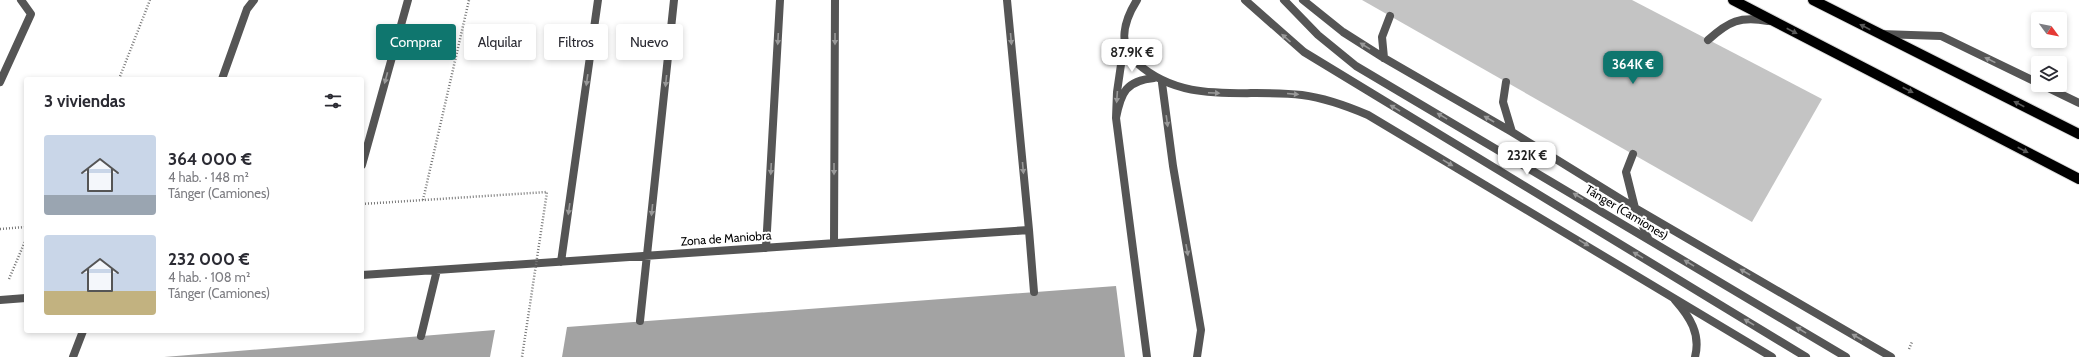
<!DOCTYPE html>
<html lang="es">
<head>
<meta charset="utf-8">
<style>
  body { margin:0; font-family:Cabin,sans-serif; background:#f2f2f3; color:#2b2b33; height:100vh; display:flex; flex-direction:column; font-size:15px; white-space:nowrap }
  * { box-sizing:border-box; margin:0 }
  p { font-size:13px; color:#7c7c81 }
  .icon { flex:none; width:22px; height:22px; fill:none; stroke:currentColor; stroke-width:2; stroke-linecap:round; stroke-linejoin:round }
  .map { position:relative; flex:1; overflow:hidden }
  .sheet { position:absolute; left:24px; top:77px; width:340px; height:256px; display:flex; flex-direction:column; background:#fff; border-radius:4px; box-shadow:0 2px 6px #0003 }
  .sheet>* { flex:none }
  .top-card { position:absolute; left:376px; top:24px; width:380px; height:36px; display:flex; gap:8px }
  .needle { width:26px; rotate:122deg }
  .buttons { position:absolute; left:2031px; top:12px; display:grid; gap:8px }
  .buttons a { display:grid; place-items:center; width:36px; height:36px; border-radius:4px; background:#fff; box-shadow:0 2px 6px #0003; font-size:20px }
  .price { position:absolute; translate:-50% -34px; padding:0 9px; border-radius:8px; background:#fff; color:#222; font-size:13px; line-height:26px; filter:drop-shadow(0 1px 2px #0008) }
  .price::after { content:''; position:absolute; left:50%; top:24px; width:12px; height:9px; margin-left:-6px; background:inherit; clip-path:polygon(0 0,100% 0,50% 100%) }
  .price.active { background:#0f766e; color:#fff }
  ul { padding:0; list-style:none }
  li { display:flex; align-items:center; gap:12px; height:100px; padding:0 20px }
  li span { display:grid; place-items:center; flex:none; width:112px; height:80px; border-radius:4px; color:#555 }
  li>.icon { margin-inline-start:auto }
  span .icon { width:48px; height:48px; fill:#fffc; stroke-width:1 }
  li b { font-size:17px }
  h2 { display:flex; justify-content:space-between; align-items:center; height:48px; padding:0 20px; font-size:17px }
  .tag { padding:0 14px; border-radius:4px; background:#fff; box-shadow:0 2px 6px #0003; font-size:14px; line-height:36px }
  .tag.active { background:#0f766e; color:#fff }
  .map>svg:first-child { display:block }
  .water { fill:#a3a3a3 }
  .building { fill:#c4c4c4 }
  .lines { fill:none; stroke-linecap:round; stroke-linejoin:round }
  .primary-casing { stroke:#dbdbdb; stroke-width:12 }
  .path { stroke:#777; stroke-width:2.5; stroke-dasharray:1 2; stroke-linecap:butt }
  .lane { stroke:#555; stroke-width:8 }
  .street { stroke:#555; stroke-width:8 }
  .primary { stroke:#000; stroke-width:10 }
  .path-bridge { stroke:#777; stroke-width:2.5; stroke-dasharray:1 2; stroke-linecap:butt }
  .oneway { fill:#595959 }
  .oneway2 { fill:#999 }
  .labels { text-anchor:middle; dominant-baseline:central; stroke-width:4; stroke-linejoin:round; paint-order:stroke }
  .street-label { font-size:12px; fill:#000; stroke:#fff }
</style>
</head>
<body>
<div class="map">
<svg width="2079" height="357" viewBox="0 0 2079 357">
  <rect width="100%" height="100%" fill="#fff"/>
  <path class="water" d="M1116,286L1125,357H562L567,327Z
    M495,330L490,357H164Z"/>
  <path class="building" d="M1362,0H1632L1822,99L1752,222Z"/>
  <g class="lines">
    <g class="primary-casing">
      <path id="primary" d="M1733,0L2079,179
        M1813,0L2079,134"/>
    </g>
    <path class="path" d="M119,79L150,0
      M423,200L469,0
      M0,229L26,227
      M9,279L26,239
      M1909,349L1912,342"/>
    <path class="lane" d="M1007,0L1029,230
      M1303,0L1343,32L1384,58L1512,132L1635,208L1891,357
      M1881,34L1941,36L2038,83
      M1708,40C1729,21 1740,16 1768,21
      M1124,44L1117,92L1116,118C1121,92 1126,81 1154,78
      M1384,58L1382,37L1390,16
      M222,79L247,9L254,0
      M0,82L31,14L21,0
      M1506,82L1503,102L1512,132
      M1162,83L1173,166L1201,330L1197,357
      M2042,85L2079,103
      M1116,118L1147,357
      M1633,154L1626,172L1635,208L1648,238
      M362,165L408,0
      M834,243L835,0
      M766,248L780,0
      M561,262L598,0
      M362,275L1029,230L1034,292
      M0,300L26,298
      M1675,300C1690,317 1701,334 1695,357
      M640,321L674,0
      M421,336L437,270
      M73,357L83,331"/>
    <path class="street" d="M1137,0C1125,19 1116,45 1137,63C1185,106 1243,88 1302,95C1325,98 1347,106 1368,115L1772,357
      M1245,0L1304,52L1806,357
      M1284,0L1318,35L1356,66L1846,357"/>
    <use href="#primary" class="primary"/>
    <path class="path-bridge" d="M362,204L547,192L522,357"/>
  </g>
  <defs><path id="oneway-solid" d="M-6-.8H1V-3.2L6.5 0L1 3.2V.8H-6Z"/></defs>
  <g class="oneway">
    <use href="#oneway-solid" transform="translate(1865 27) rotate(-153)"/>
    <use href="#oneway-solid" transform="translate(1792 31) rotate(27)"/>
    <use href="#oneway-solid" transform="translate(1908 90) rotate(27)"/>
    <use href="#oneway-solid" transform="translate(2019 104) rotate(-153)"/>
    <use href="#oneway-solid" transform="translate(2023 150) rotate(27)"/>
  </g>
  <g class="oneway2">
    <use href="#oneway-solid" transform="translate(1286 38) rotate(-139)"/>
    <use href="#oneway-solid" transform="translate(778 39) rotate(93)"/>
    <use href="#oneway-solid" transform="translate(835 39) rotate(90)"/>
    <use href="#oneway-solid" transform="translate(1011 39) rotate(85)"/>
    <use href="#oneway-solid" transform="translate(1365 46) rotate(-148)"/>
    <use href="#oneway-solid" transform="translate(1990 60) rotate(-154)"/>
    <use href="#oneway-solid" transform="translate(386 78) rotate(105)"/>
    <use href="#oneway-solid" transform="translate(587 80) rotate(98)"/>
    <use href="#oneway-solid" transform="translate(666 81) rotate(96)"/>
    <use href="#oneway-solid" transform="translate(1214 93) rotate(3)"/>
    <use href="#oneway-solid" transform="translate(1293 94) rotate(5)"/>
    <use href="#oneway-solid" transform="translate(1117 97) rotate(94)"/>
    <use href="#oneway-solid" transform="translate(1395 108) rotate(-149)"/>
    <use href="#oneway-solid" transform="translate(1442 116) rotate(-149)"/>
    <use href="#oneway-solid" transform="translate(1489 119) rotate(-150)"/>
    <use href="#oneway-solid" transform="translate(1167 121) rotate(82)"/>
    <use href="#oneway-solid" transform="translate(1448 163) rotate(31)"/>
    <use href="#oneway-solid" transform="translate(1023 168) rotate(85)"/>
    <use href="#oneway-solid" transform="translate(771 169) rotate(93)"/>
    <use href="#oneway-solid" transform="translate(834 169) rotate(90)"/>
    <use href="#oneway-solid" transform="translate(1578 196) rotate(-149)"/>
    <use href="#oneway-solid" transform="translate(569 209) rotate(98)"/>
    <use href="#oneway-solid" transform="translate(652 210) rotate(96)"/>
    <use href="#oneway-solid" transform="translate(1584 243) rotate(31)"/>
    <use href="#oneway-solid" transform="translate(1187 250) rotate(80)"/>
    <use href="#oneway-solid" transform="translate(1638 255) rotate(-149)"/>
    <use href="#oneway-solid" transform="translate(1689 263) rotate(-149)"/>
    <use href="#oneway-solid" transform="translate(1745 272) rotate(-150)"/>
    <use href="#oneway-solid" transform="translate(1749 322) rotate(-149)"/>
    <use href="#oneway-solid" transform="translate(1801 330) rotate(-149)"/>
    <use href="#oneway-solid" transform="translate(1857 337) rotate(-150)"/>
  </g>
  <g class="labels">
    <g class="street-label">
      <text transform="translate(1627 212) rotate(31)">Tánger (Camiones)</text>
      <text transform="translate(726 238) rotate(-4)">Zona de Maniobra</text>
    </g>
  </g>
</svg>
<div class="buttons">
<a><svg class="needle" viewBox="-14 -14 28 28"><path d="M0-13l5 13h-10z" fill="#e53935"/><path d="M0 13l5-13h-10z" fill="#7c7c81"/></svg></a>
<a><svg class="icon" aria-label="layers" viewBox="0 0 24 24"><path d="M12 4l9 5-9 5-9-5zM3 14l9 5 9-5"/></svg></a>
</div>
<b class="price" style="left:1132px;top:73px">87.9K €</b>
<b class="price active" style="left:1633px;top:85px">364K €</b>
<b class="price" style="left:1527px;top:176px">232K €</b>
<div class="top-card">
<a class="tag active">Comprar</a>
<a class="tag">Alquilar</a>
<a class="tag">Filtros</a>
<a class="tag">Nuevo</a>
</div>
<section class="sheet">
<h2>3 viviendas<svg class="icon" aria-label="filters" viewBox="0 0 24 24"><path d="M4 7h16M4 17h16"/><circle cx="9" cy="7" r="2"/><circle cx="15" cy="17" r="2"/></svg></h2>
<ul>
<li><span style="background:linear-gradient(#c9d6e8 75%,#9aa5b1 0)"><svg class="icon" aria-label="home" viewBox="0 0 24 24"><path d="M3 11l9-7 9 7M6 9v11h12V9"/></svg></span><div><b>364 000 €</b><p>4 hab. · 148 m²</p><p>Tánger (Camiones)</p></div></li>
<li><span style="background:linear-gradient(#c9d6e8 70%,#c2b280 0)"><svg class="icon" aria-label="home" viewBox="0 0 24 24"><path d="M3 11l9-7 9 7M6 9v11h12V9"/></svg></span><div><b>232 000 €</b><p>4 hab. · 108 m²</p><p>Tánger (Camiones)</p></div></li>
</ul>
</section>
</div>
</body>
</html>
